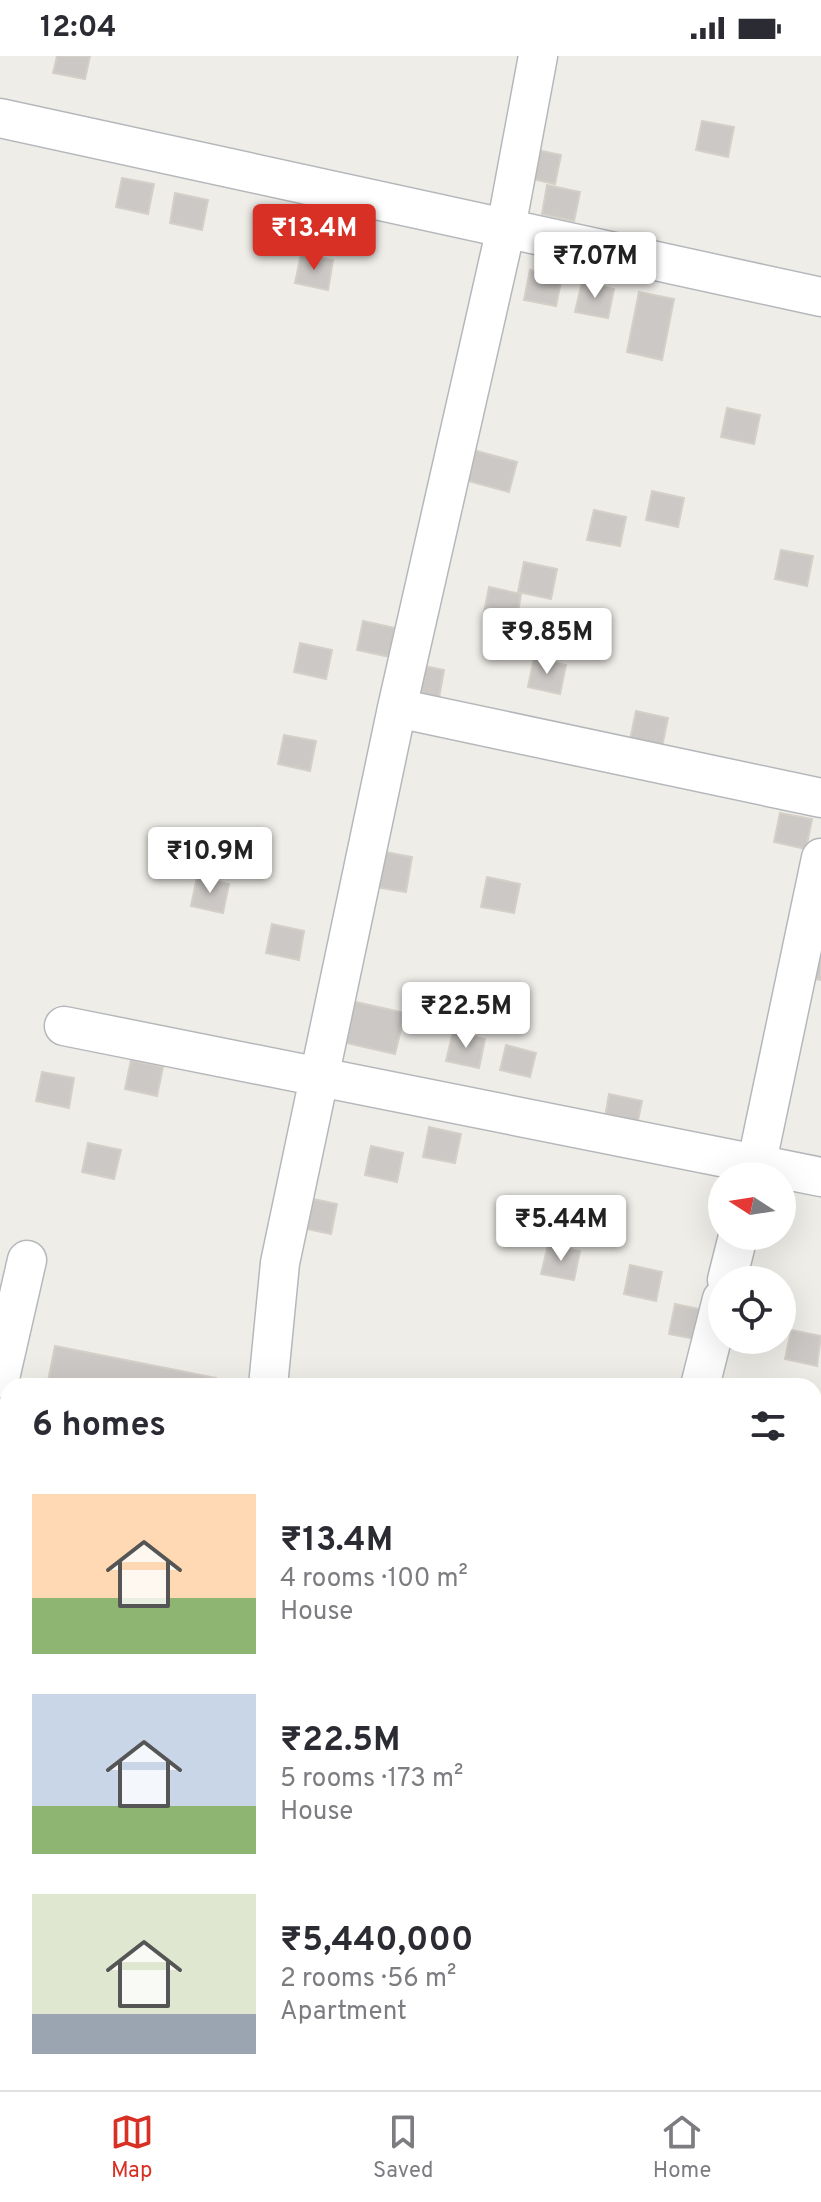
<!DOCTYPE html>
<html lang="en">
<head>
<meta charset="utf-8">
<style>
  body { margin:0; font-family:Overpass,sans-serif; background:#f2f2f3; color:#2b2b33; height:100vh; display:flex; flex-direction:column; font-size:30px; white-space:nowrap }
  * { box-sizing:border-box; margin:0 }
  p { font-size:26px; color:#7c7c81 }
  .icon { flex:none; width:44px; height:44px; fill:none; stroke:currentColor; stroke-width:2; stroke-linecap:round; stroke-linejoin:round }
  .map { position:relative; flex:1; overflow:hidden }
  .sheet { position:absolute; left:0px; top:1322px; width:822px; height:712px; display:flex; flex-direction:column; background:#fff; border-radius:24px 24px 0 0; box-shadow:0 8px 32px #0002 }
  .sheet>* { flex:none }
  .needle { width:52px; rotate:282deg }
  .buttons { position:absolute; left:708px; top:1106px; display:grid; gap:16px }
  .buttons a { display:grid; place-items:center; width:88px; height:88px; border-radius:50%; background:#fff; box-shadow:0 8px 32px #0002; font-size:40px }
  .price { position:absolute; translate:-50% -68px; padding:0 18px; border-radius:8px; background:#fff; color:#222; font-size:26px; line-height:52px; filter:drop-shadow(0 2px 4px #0008) }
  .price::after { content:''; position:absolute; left:50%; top:48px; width:24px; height:18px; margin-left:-12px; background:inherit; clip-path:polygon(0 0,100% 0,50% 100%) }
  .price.active { background:#d93025; color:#fff }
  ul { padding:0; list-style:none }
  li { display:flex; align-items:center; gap:24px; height:200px; padding:0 32px }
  li span { display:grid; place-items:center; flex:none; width:224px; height:160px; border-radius:0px; color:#555 }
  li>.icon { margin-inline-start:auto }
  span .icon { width:96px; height:96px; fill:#fffc; stroke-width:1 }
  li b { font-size:34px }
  h2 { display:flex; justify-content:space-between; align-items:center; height:96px; padding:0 32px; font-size:34px }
  .status { display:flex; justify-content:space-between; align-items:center; height:56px; padding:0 40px; background:#fff; direction:ltr }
  .status svg { height:22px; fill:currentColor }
  .dock { display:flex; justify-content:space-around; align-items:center; height:112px; border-top:2px solid #e1e1e2; background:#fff; font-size:22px; color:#7c7c81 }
  .dock a { display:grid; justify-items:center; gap:4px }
  .dock .active { color:#d93025 }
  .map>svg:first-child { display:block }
  .building { fill:#cbc8c5; stroke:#d4cfc7; stroke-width:2 }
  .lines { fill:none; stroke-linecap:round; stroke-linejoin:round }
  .minor-casing { stroke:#b5b8bb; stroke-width:41 }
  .minor { stroke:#fff; stroke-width:38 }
</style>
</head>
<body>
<div class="status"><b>12:04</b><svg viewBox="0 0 49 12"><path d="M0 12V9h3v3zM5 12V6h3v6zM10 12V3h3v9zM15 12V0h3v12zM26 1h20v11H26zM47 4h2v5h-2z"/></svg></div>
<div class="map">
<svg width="821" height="2034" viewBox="0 0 821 2034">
  <rect width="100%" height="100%" fill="#efede8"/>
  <path class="building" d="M57,0H90L85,23L53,17Z
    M702,65L734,71L728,101L696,94Z
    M528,92L561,99L555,128L523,121Z
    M122,122L154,128L148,158L116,151Z
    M547,129L580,136L574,165L542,158Z
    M175,137L208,144L202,174L170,167Z
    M301,198L333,204L328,234L295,227Z
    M530,214L562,221L556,250L524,244Z
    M582,226L614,233L608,262L575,256Z
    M639,236L674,243L662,304L627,296Z
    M727,352L760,359L754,388L721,381Z
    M473,394L517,406L509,436L465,424Z
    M652,435L684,442L678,471L646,464Z
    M594,454L626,461L620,490L587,484Z
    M781,494L813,500L807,530L775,523Z
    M524,506L557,513L551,543L518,536Z
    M489,531L521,538L516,568L483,561Z
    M363,565L395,572L390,601L357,594Z
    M300,587L332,594L326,623L294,616Z
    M534,602L566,609L560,638L528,631Z
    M415,608L444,614L438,648L409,642Z
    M636,655L668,662L662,691L630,684Z
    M284,679L316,685L310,715L278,708Z
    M780,757L812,763L806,793L774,786Z
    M375,794L412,801L406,836L369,830Z
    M197,821L229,828L223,857L191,850Z
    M487,821L520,828L514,857L481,851Z
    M272,868L304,875L299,904L266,897Z
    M821,894V924L809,922Z
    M347,944L405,957L395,998L338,985Z
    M453,976L485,983L479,1012L446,1005Z
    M506,989L536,997L530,1021L500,1014Z
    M131,1004L163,1011L157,1040L125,1033Z
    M42,1016L74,1022L69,1052L36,1045Z
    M609,1038L642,1045L636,1074L604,1067Z
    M429,1071L461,1078L455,1107L423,1101Z
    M88,1087L121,1094L114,1123L82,1116Z
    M371,1090L403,1097L397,1126L365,1119Z
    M304,1141L337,1148L331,1178L298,1171Z
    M548,1189L580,1195L574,1224L541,1218Z
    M630,1209L662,1216L656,1245L624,1238Z
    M675,1248L708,1255L701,1284L669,1278Z
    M791,1274L821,1280L817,1310L785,1303Z
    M55,1290L216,1322L214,1330H47Z
    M814,1619L821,1620V1674L818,1690H814Z
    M0,1626L8,1627V1689L0,1687Z
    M0,1714L8,1715V1772L0,1770Z
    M0,1799L8,1800V1859L0,1857Z
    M578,2026H749L748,2034H590L577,2031Z"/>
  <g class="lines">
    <g class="minor-casing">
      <path id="minor" d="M0,62L821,241
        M397,652L821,742
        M64,970L821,1121
        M754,1120L821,802
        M727,1224L738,1180
        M0,1322L27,1204
        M268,1330L280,1207L397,652L506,172L538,0
        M700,1330L722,1243
        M0,1584L8,1586
        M814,1595L821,1598
        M105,2034L107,2026
        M321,2034L323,2026
        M527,2034L529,2026"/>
    </g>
    <use href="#minor" class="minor"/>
  </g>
</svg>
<div class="buttons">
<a><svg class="needle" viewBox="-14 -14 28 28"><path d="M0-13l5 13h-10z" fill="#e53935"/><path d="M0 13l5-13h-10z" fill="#7c7c81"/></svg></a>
<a><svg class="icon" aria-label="locate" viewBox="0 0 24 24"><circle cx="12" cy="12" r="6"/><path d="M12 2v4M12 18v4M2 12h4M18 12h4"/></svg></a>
</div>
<b class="price active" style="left:314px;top:216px">₹13.4M</b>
<b class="price" style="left:595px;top:244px">₹7.07M</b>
<b class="price" style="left:547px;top:620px">₹9.85M</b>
<b class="price" style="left:210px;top:839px">₹10.9M</b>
<b class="price" style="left:466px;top:994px">₹22.5M</b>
<b class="price" style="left:561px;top:1207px">₹5.44M</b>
<section class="sheet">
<h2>6 homes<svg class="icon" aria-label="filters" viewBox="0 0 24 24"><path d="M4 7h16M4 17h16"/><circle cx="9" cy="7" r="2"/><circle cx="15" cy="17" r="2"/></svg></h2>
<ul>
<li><span style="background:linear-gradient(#ffd9b3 65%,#8fb573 0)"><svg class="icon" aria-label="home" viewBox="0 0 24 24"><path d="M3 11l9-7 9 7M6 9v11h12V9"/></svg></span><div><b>₹13.4M</b><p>4 rooms · 100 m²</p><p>House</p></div></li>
<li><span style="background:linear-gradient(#c9d6e8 70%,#8fb573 0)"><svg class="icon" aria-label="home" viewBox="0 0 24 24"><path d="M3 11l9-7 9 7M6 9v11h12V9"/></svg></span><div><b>₹22.5M</b><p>5 rooms · 173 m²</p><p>House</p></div></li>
<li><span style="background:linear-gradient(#dfe7d0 75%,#9aa5b1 0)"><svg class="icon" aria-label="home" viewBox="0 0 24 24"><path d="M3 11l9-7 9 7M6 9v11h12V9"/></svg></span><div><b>₹5,440,000</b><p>2 rooms · 56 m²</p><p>Apartment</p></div></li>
</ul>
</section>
</div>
<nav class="dock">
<a class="active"><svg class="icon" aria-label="map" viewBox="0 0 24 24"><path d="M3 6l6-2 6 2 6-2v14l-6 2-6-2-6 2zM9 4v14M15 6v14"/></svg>Map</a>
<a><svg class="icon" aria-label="saved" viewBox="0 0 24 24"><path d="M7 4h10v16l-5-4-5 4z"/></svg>Saved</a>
<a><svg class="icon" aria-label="home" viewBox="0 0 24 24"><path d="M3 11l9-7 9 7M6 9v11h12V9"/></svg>Home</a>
</nav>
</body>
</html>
